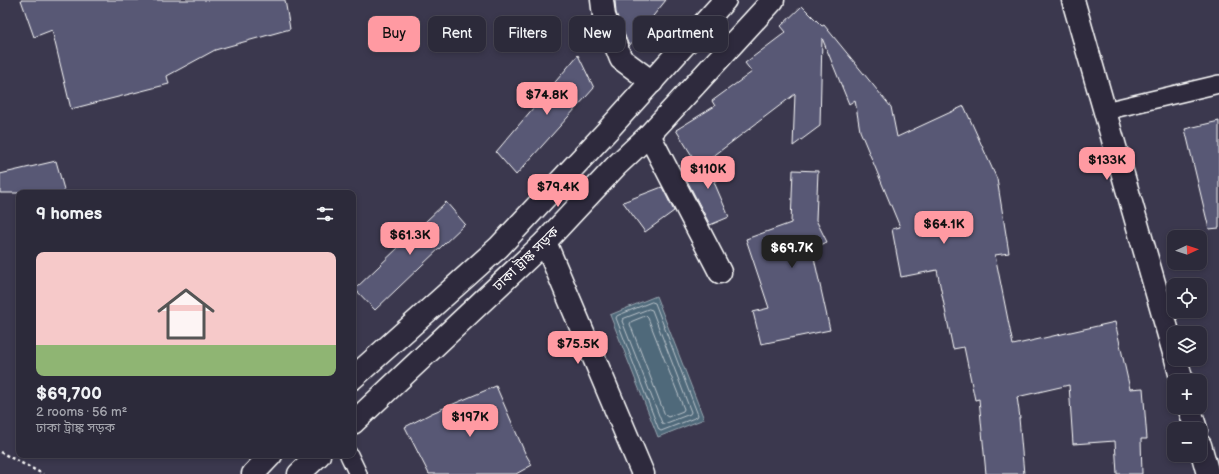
<!DOCTYPE html>
<html lang="en">
<head>
<meta charset="utf-8">
<style>
  body { margin:0; font-family:"Balsamiq Sans","Noto Sans Bengali",sans-serif; background:#383645; color:#f1f3f6; height:100vh; display:flex; flex-direction:column; font-size:15px; white-space:nowrap }
  * { box-sizing:border-box; margin:0 }
  p { font-size:13px; color:#a6a7af }
  .icon { flex:none; width:22px; height:22px; fill:none; stroke:currentColor; stroke-width:2; stroke-linecap:round; stroke-linejoin:round }
  .map { position:relative; flex:1; overflow:hidden }
  .sheet { position:absolute; left:16px; top:190px; width:340px; height:268px; display:flex; flex-direction:column; background:#2c2a3a; border-radius:8px; box-shadow:0 2px 6px #0003,0 0 0 1px #484654 }
  .sheet>* { flex:none }
  .banner { position:absolute; left:368px; top:16px; width:380px; height:36px; display:flex; gap:8px }
  .needle { width:26px; rotate:87deg }
  .tools { position:absolute; left:1167px; top:230px; display:grid; gap:8px }
  .tools a { display:grid; place-items:center; width:40px; height:40px; border-radius:8px; background:#2c2a3a; box-shadow:0 2px 6px #0003,0 0 0 1px #484654; font-size:20px }
  .price { position:absolute; translate:-50% -34px; padding:0 9px; border-radius:8px; background:#ff9aa2; color:#111; font-size:13px; line-height:26px; filter:drop-shadow(0 1px 2px #0008) }
  .price::after { content:''; position:absolute; left:50%; top:24px; width:12px; height:9px; margin-left:-6px; background:inherit; clip-path:polygon(0 0,100% 0,50% 100%) }
  .price.active { background:#222; color:#fff }
  ul { padding:0; list-style:none }
  li { display:grid; align-content:center; gap:8px; height:212px; padding:0 20px }
  li span { display:grid; place-items:center; height:124px; border-radius:8px; color:#555 }
  li>.icon { margin-inline-start:auto }
  span .icon { width:72px; height:72px; fill:#fffc; stroke-width:1 }
  li b { font-size:17px }
  h2 { display:flex; justify-content:space-between; align-items:center; height:48px; padding:0 20px; font-size:17px }
  .tag { padding:0 14px; border-radius:8px; background:#2c2a3a; box-shadow:0 2px 6px #0003,0 0 0 1px #484654; font-size:14px; line-height:36px }
  .tag.active { background:#ff9aa2; color:#111 }
  .map>svg:first-child { display:block }
  .water { fill:#50697a; stroke:#96a5af }
  .lines { fill:none; stroke-linecap:round; stroke-linejoin:round }
  .shore { stroke:#b9c3ca; stroke-width:1 }
  .building { fill:#585875; stroke:#fff }
  .service-casing { stroke:#fff; stroke-width:20 }
  .minor-casing { stroke:#fff; stroke-width:25 }
  .secondary-casing { stroke:#fff; stroke-width:25 }
  .path { stroke:#fff; stroke-width:2.5; stroke-dasharray:3 3; stroke-linecap:butt }
  .service { stroke:#2f2a3d; stroke-width:17 }
  .minor { stroke:#2f2a3d; stroke-width:22 }
  .secondary { stroke:#2f2a3d; stroke-width:22 }
  .labels { text-anchor:middle; dominant-baseline:central; stroke-width:3.5; stroke-linejoin:round; paint-order:stroke }
  .street-label { font-size:14px; fill:#fff; stroke:#2f2a3d }
</style>
</head>
<body>
<div class="map">
<svg width="1219" height="474" viewBox="0 0 1219 474">
  <rect width="100%" height="100%" fill="#3b384e"/>
  <filter id="ink" filterUnits="userSpaceOnUse"><feTurbulence type="fractalNoise" baseFrequency=".025" numOctaves="2"/><feDisplacementMap in="SourceGraphic" scale="8" xChannelSelector="R" yChannelSelector="G"/><feConvolveMatrix kernelMatrix="1 2 1 2 8 2 1 2 1" color-interpolation-filters="sRGB"/></filter>
  <g filter="url(#ink)">
    <path class="water" d="M656,296L704,419L658,437L610,315Z"/>
    <g class="lines">
      <path class="shore" d="M652,302L655,303L698,415L697,417L661,431L659,430L616,318L617,316Z
        M649,309L652,310L691,412L690,414L664,424L662,423L622,321L623,319Z
        M646,316L648,318L684,409L683,411L668,417L665,415L630,324L631,322Z"/>
    </g>
    <path class="building" d="M21,0H285L290,29L215,50L167,76L169,84L71,109L52,30L34,37Z
      M615,0H666L629,46L616,13Z
      M802,6L822,26L824,25L891,107L897,137L964,106L997,179L1009,253L995,255L1013,345L1115,322L1130,389L1143,388L1147,439H1141L1142,474H1117L1115,441L1073,444L1069,385L1017,397L1020,418H1019L1024,474H986L979,399L975,400L964,347L953,349L937,270L901,277L892,229L900,227L860,131L855,100L849,104L822,38L820,126L793,146L795,94L699,167L676,130L715,106L712,101L752,72L745,63L786,32L781,26Z
      M578,55L594,88L516,175L496,152Z
      M1219,121V228L1209,229L1185,129Z
      M56,161L65,193H0V174Z
      M727,162L731,168H732L714,182L729,217L710,225L680,167L711,168Z
      M793,170L818,171L816,220L827,242L812,249L830,330L761,344L753,312L769,308L746,239L791,223Z
      M662,187L674,211L645,232L623,202Z
      M446,202L465,224L375,310L355,289Z
      M496,386L525,453L532,465L516,474H429L405,427L432,413Z"/>
    <g class="lines">
      <g class="service-casing">
        <path id="service" d="M1105,111L1219,84
          M349,455L358,474"/>
      </g>
      <g class="minor-casing">
        <path id="minor" d="M602,0L604,16L621,59L652,82
          M649,135L720,272
          M545,242L643,474"/>
      </g>
      <g class="secondary-casing">
        <path id="secondary" d="M1073,0L1174,353
          M1176,359L1182,381
          M353,378L499,247L608,130L725,0
          M1189,407L1196,429
          M353,423L545,242L616,166L649,135L773,0
          M1200,445L1208,474
          M253,474L271,455
          M299,474L319,455"/>
      </g>
      <path class="path" d="M0,452L43,474"/>
      <use href="#service" class="service"/>
      <use href="#minor" class="minor"/>
      <use href="#secondary" class="secondary"/>
    </g>
  </g>
  <g class="labels">
    <g class="street-label">
      <text transform="translate(526 259) rotate(-44)">ঢাকা ট্রাঙ্ক সড়ক</text>
    </g>
  </g>
</svg>
<div class="tools">
<a><svg class="needle" viewBox="-14 -14 28 28"><path d="M0-13l5 13h-10z" fill="#e53935"/><path d="M0 13l5-13h-10z" fill="#a6a7af"/></svg></a>
<a><svg class="icon" aria-label="locate" viewBox="0 0 24 24"><circle cx="12" cy="12" r="6"/><path d="M12 2v4M12 18v4M2 12h4M18 12h4"/></svg></a>
<a><svg class="icon" aria-label="layers" viewBox="0 0 24 24"><path d="M12 4l9 5-9 5-9-5zM3 14l9 5 9-5"/></svg></a>
<a>+</a>
<a>−</a>
</div>
<b class="price" style="left:547px;top:116px">$74.8K</b>
<b class="price" style="left:1107px;top:181px">$133K</b>
<b class="price" style="left:708px;top:190px">$110K</b>
<b class="price" style="left:558px;top:208px">$79.4K</b>
<b class="price" style="left:944px;top:245px">$64.1K</b>
<b class="price" style="left:410px;top:256px">$61.3K</b>
<b class="price active" style="left:792px;top:269px">$69.7K</b>
<b class="price" style="left:578px;top:365px">$75.5K</b>
<b class="price" style="left:470px;top:438px">$197K</b>
<div class="banner">
<a class="tag active">Buy</a>
<a class="tag">Rent</a>
<a class="tag">Filters</a>
<a class="tag">New</a>
<a class="tag">Apartment</a>
</div>
<section class="sheet">
<h2>9 homes<svg class="icon" aria-label="filters" viewBox="0 0 24 24"><path d="M4 7h16M4 17h16"/><circle cx="9" cy="7" r="2"/><circle cx="15" cy="17" r="2"/></svg></h2>
<ul>
<li><span style="background:linear-gradient(#f6c9c9 75%,#8fb573 0)"><svg class="icon" aria-label="home" viewBox="0 0 24 24"><path d="M3 11l9-7 9 7M6 9v11h12V9"/></svg></span><div><b>$69,700</b><p>2 rooms · 56 m²</p><p>ঢাকা ট্রাঙ্ক সড়ক</p></div></li>
</ul>
</section>
</div>
</body>
</html>
